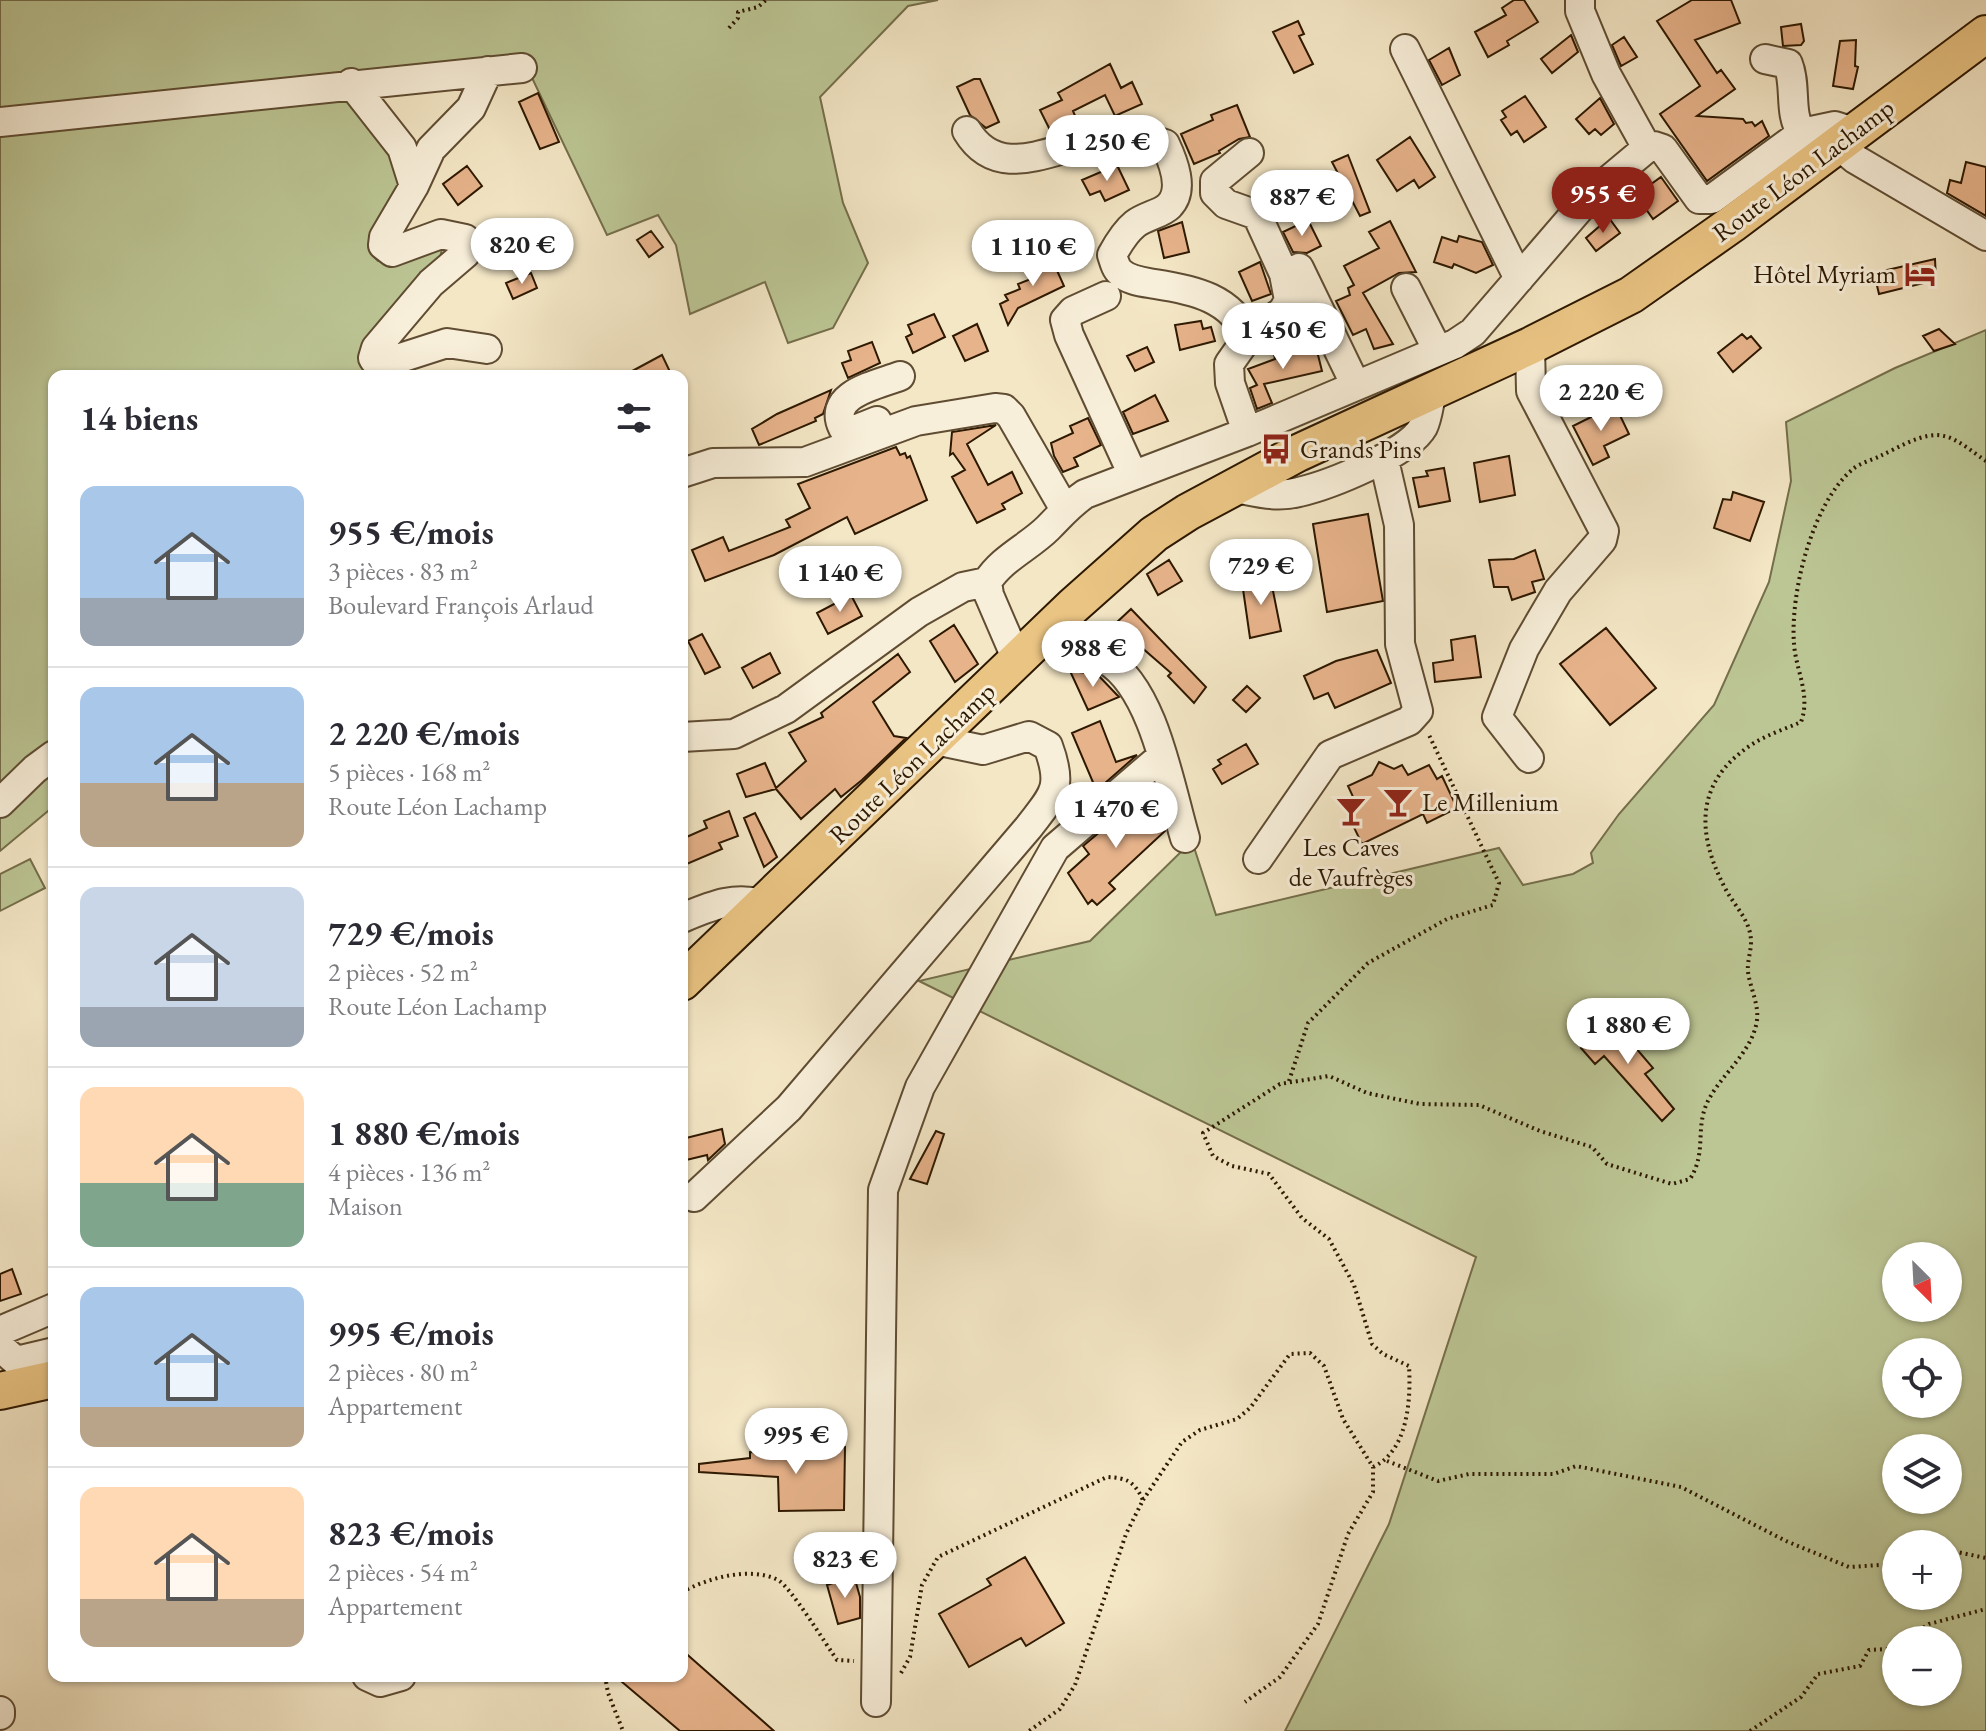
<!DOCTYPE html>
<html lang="fr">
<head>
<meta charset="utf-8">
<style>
  body { margin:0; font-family:"EB Garamond",serif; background:#f7f7f7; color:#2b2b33; height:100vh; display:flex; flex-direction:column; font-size:30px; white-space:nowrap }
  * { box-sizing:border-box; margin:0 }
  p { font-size:26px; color:#7c7c81 }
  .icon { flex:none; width:44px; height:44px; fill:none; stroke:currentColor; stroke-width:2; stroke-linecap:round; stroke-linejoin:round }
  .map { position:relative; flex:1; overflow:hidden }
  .panel { position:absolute; left:48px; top:370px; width:640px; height:1312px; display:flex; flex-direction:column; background:#fff; border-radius:16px; box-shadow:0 2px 6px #0004 }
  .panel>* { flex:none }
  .needle { width:52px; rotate:156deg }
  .controls { position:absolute; left:1882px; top:1242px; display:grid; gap:16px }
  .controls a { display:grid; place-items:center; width:80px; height:80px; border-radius:50%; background:#fff; box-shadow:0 2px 6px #0004; font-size:40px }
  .price { position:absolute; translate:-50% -68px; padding:0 18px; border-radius:28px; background:#fff; color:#222; font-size:26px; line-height:52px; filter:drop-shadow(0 2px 4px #0008) }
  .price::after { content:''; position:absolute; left:50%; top:48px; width:24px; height:18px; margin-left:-12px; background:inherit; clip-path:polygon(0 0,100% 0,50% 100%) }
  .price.current { background:#8f2418; color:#fff }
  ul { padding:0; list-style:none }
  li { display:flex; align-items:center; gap:24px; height:200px; padding:0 32px }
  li+li { border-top:2px solid #e1e1e2 }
  li span { display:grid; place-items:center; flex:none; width:224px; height:160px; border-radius:16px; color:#555 }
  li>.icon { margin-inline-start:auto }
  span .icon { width:96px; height:96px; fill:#fffc; stroke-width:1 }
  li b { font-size:34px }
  h2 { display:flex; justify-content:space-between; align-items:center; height:96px; padding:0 32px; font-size:34px }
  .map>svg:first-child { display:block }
  .green { fill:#bcc594; stroke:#746e4a; stroke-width:2; fill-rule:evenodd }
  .building { fill:#e7b38b; stroke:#2d1800; stroke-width:2 }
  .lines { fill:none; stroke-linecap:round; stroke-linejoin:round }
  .minor-casing { stroke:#5f4c32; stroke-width:32 }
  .major-casing { stroke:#2d1800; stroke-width:40 }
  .path { stroke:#2d1800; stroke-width:4; stroke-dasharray:2 4; stroke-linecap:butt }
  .minor { stroke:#f8efda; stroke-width:28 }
  .major { stroke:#eac483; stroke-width:36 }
  .labels { text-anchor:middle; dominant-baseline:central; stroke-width:6; stroke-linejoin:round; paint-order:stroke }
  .street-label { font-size:26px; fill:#2d1800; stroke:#f8efda }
  .poi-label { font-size:26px; fill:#2d1800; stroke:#f8efda; text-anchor:start }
</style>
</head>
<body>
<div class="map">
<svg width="1986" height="1731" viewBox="0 0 1986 1731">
  <rect width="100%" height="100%" fill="#f4e7c6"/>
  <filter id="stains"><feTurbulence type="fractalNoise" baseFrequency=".0025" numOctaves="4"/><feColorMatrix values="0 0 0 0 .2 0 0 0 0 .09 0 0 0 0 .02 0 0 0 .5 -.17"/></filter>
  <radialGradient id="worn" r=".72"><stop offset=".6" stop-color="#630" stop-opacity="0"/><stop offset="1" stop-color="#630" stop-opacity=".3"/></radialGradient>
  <path class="green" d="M0,0H938L908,6L820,97L843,203L868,263L833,328L788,343L765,282L690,314L676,245L658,215L607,235L524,61L346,79C364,107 407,156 399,191C394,213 375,229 371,254L378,261L442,249L439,262L367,340L359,361L368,375L384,376H54V806L0,851Z
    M1986,330V1731H1285L1389,1524L1476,1257L919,981L1090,941L1192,841L1216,915L1499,848L1523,885L1573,874L1593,863L1591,853L1619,814L1714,705L1769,582L1791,481L1786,422L1895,368ZM1896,1256H1948V1308H1896ZM1896,1352H1948V1404H1896ZM1896,1448H1948V1500H1896ZM1896,1544H1948V1596H1896ZM1896,1640H1948V1692H1896Z
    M30,859L45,888L0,911V874Z"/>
  <path class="building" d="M1514,0H1524L1538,22L1507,41L1509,45L1488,57L1475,32L1506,15L1502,8Z
    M1692,0H1731L1740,23L1695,40L1717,73L1721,70L1735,89L1697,116L1743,119L1746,123L1752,122L1755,126L1762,121L1769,136L1707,181L1660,114L1700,86L1657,21Z
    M1298,21L1304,34L1299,36L1313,64L1294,73L1273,32Z
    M1801,24L1804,41L1801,45L1783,46L1781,27Z
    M1571,35L1578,52L1552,73L1541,59Z
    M1624,37L1637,57L1621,66L1612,45Z
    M1856,40L1855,66L1858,67L1853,89L1833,86L1840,41Z
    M1449,48L1460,75L1442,85L1429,60Z
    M1110,64L1121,88L1132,82L1142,104L1115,116L1105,95L1073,111L1076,118L1071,121L1074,128L1052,134L1040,110L1062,100L1058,93Z
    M974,79H980L999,122L986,128L970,115L957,87Z
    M538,93L559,142L540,149L519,102Z
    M1525,96L1546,127L1524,142L1517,131L1511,135L1501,120L1506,117L1502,111Z
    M1600,98L1614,124L1601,135L1595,129L1589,134L1576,119Z
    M1237,105L1250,137L1239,139L1219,151L1220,153L1194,164L1181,134L1213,120L1211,115Z
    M1410,137L1435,177L1419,188L1414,180L1397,191L1377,160Z
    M1348,155L1370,212L1360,216L1332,162Z
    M1966,162L1986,167V216L1947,193L1950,180L1961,183Z
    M1117,165L1129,190L1105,201L1100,191L1090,195L1082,180Z
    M467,166L482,186L458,205L443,184Z
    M1661,177L1678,201L1653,219L1636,195Z
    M1609,218L1620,233L1596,251L1586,238Z
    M1308,220L1321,246L1307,253L1293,252L1283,232Z
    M1390,221L1416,272L1399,273L1363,293L1393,344L1374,349L1366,329L1353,335L1336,301L1350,295L1348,288L1354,285L1344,266L1379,248L1369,232Z
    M1182,222L1189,252L1164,258L1158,231Z
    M651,231L663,247L649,257L637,240Z
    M1459,236L1482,242L1493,265L1476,273L1454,264L1452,268L1434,262L1442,237L1457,242Z
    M1051,257L1064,286L1018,308L1008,325L1000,304L1008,300L1005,295L1020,289L1018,284L1036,277L1032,265Z
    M1935,259L1936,280L1879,294L1874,273Z
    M1260,262L1271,294L1252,301L1239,272Z
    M531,273L537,288L513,299L506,283Z
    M934,314L945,337L913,353L906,337L912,334L908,325Z
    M1201,321L1203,329L1211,327L1215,341L1180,350L1175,325Z
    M977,324L988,351L965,361L953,336Z
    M1939,329L1955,344L1934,351L1923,336Z
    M1742,334L1747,339L1751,336L1761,348L1733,372L1718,353Z
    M872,342L880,363L848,378L842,363L851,360L848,351Z
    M1147,347L1154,362L1135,371L1127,356Z
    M1316,347L1322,371L1264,384L1272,403L1257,409L1250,388L1257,385L1248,369L1275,359L1274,354Z
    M662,355L672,376H623Z
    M831,390L823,414L815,418L816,421L759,445L752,429L777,414Z
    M1155,395L1168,421L1133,434L1123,412Z
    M1615,405L1629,434L1604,446L1609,457L1593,465L1573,426Z
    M1088,418L1101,445L1074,458L1078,466L1063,472L1054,456L1051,443L1073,433L1070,426Z
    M996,425L967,444L988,485L1012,472L1022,493L1002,504L1005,509L977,523L952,477L965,470L953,453L950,455L952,432Z
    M896,447L900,455L905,453L907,458L910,456L927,500L855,534L847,517L774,555L705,581L692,550L723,537L729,551L790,527L786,520L810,508L798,484Z
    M1509,456L1515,495L1480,502L1474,463Z
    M1444,468L1450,501L1419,507L1413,478L1428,476L1426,471Z
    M1733,492L1764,502L1750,541L1714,528L1723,499L1731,500Z
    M1368,514L1383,601L1327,612L1313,524Z
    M1535,550L1544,579L1532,582L1535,592L1512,600L1508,587H1494L1489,560L1514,559Z
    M1169,560L1182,581L1158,595L1147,574Z
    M1270,576L1281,631L1250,638L1242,582Z
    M851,595L862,616L828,634L817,613Z
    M1131,609L1206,687L1194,703L1168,676L1171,673L1141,647L1131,658L1113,645L1099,639Z
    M954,625L978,664L955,682L930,641Z
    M1606,628L1656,688L1610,725L1560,664Z
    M702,634L720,667L705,674L688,641Z
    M1475,636L1481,677L1435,682L1433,663L1453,660L1451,640Z
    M1377,650L1391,683L1335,708L1328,693L1314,699L1304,676L1336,661Z
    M770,653L780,673L753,688L742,668Z
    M898,654L910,672L873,702L894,736L906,738L862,780L841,797L835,789L801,819L776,789L746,797L737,774L765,763L776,788L806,761L789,733L823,717L821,713Z
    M1070,671L1097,674L1119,697L1088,710Z
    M1247,686L1260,698L1246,712L1233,700Z
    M1100,721L1116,762L1137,755L1104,784L1095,787L1072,733Z
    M1246,744L1258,764L1222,784L1213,769L1221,764L1218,760Z
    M1379,762L1394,769L1402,765L1408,775L1429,765L1437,779L1442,776L1457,808L1427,823L1423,814L1362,844L1344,807L1355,801L1348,786L1372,775Z
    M1139,799L1144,803L1147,802L1161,816L1165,831L1109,883L1115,889L1097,905L1092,900L1088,904L1068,873L1089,854L1083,846Z
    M729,811L738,836L719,843L722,849L682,866V839L707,828L704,821Z
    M755,813L777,857L764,867L744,818Z
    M1612,1020L1653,1068L1645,1074L1674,1109L1662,1121L1604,1056L1595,1064L1581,1048Z
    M722,1129L725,1144L708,1160L707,1155L682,1161V1139Z
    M936,1131L944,1134L927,1184L910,1179Z
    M12,1269L21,1294L0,1301V1274Z
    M845,1447L844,1510L779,1511L778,1477L699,1472V1464L750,1458V1452L778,1454L777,1448Z
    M1025,1557L1064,1623L1026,1646L1021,1638L969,1667L939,1614L991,1585L987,1579Z
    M854,1576L860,1597V1618L838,1624L827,1585Z
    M682,1650L774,1731H680L615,1676H682Z"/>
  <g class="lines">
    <g class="minor-casing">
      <path id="minor" d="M1580,0V11L1606,74L1647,148
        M1405,49L1519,279
        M1765,59L1788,64C1797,86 1788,114 1802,133
        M351,83L402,148L414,186
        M0,122L522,68
        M967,131C999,184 1054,146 1098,141C1120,138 1145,136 1165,144C1173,161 1185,190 1169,206C1161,214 1145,216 1135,224C1125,232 1118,244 1112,255C1114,261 1116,269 1120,272C1129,281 1143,282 1155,284C1194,290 1232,298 1248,337L1229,364L1230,383L1247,432
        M1838,145L1855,159L1986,236
        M1299,268L1356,386
        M1406,288L1438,351
        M1106,296L1073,311L1065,320L1069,335L1132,473
        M1248,337L1283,311L1289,300L1284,274L1257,215L1226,204L1215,193V181L1249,153
        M487,349L447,343L391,361H375L373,358L376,348L431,283L466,253L468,246L465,239L441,234L392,252L383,245L384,237L414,186L431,149L471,108L488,71
        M877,421L852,431L843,428C826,394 877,385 900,376
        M682,473L713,463L805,462L916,421L995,408L1004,409L1011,416L1064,508
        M1232,487C1254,492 1277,498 1299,492C1329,485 1408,454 1423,427C1428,417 1429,402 1432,391
        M1047,632C1053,638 1062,649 1070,653C1081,658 1094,653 1106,660C1154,688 1170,788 1185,838
        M1017,660L989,595L987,582C1002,558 1029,547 1048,528C1062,514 1069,505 1085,494L1247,432L1455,344L1473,332L1592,194L1647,148L1654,146L1663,149L1699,199H1712L1802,133L1835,126L1854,132
        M682,737L734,734L786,709L919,612L963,587L987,582
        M1529,758L1497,717L1524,649L1558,591L1602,540L1604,531L1531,391L1530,346
        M0,803L35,769L54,755
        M1258,859L1330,755L1409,721L1418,711L1400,644L1399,525L1384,460
        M682,918C711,906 735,895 765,905
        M694,1197L789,1108L1028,828C1053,795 1064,789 1048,746L1029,736L983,750L935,740
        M0,1331L54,1308
        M0,1347L16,1361L54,1352
        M367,1676L380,1682L401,1676
        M876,1702L883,1190L920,1087L1055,848L1161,757
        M0,1711V1715"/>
    </g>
    <g class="major-casing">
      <path id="major" d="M682,982L1073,606L1154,534L1188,512L1298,453L1530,346L1631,295L1732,224L1986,34
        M0,1391L54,1379"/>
    </g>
    <path class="path" d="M729,28L738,18V12L758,7L766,0
      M1289,1081L1308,1023L1368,963L1447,919L1493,905L1499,883L1429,735
      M1387,1461L1438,1481L1469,1474H1554L1576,1466L1681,1487L1786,1541L1849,1567L1896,1564
      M1373,1467C1408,1451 1411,1400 1409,1366L1383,1354L1372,1344L1354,1285L1329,1239L1302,1218L1269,1174L1232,1166L1213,1156L1203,1133L1280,1084L1329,1076L1367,1093L1420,1104L1479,1105L1540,1131L1592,1147L1607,1164L1672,1184L1690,1179C1707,1152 1695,1130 1707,1103C1720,1075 1753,1052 1757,1020C1759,1005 1750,987 1748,972C1747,962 1751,952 1751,942C1751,920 1734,906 1725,888C1696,833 1695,782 1751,745C1766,735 1785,729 1801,722C1811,695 1796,671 1794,644C1790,593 1812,503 1853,469C1860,463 1872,460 1880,456C1898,448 1924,431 1944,436C1958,439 1974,453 1986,461
      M1143,1500L1182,1442L1200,1430L1237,1419L1250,1408L1290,1354L1310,1353L1324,1366L1343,1419L1373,1467V1492L1348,1534L1318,1624L1280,1677L1245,1702
      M1948,1554L1957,1552L1986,1558
      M682,1592C708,1578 750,1566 778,1580C790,1586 827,1646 837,1660L854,1661
      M1903,1640L1929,1624L1986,1609
      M901,1673L910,1657L922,1585L938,1557L1107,1477C1127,1478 1134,1481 1143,1500L1126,1534L1075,1685L1060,1709L1029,1731
      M605,1676L608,1693L623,1731
      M1750,1731L1801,1697L1818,1674L1860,1666L1869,1650L1887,1649L1896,1643"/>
    <use href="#minor" class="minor"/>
    <use href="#major" class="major"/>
  </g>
  <defs>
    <g id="hotel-bare" transform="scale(2.4)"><path d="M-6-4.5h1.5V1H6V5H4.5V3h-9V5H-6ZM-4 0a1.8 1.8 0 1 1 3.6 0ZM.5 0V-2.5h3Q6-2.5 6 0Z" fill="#8f2418" stroke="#f8efda" stroke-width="2.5" paint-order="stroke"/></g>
    <g id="bus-bare" transform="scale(2.4)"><path d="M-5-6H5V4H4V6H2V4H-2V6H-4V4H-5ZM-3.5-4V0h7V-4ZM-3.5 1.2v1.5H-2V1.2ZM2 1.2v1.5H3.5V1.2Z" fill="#8f2418" stroke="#f8efda" stroke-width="2.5" paint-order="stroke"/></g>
    <g id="bar-bare" transform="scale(2.4)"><path d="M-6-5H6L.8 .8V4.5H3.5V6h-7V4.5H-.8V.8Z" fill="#8f2418" stroke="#f8efda" stroke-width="2.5" paint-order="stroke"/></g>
  </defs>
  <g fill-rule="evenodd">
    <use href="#hotel-bare" x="1920" y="274"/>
    <use href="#bus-bare" x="1276" y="449"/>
    <use href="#bar-bare" x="1398" y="802"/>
    <use href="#bar-bare" x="1351" y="811"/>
  </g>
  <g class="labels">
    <g class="street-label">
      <text transform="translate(1803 170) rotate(-37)">Route Léon Lachamp</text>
      <text transform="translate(912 763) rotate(-44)">Route Léon Lachamp</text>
    </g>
    <g class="poi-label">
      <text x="1896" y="274" text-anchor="end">Hôtel Myriam</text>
      <text x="1300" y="449">Grands Pins</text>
      <text x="1422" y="802">Le Millenium</text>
      <text x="1351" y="847" text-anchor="middle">Les Caves<tspan x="1351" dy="30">de Vaufrèges</tspan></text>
    </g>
  </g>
  <rect width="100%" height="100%" filter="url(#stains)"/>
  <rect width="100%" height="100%" fill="url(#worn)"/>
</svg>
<div class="controls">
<a><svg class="needle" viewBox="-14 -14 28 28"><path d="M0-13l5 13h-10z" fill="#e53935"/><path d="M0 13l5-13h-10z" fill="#7c7c81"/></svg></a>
<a><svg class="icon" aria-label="locate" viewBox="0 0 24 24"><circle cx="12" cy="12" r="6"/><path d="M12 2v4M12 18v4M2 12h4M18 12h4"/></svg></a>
<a><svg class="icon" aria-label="layers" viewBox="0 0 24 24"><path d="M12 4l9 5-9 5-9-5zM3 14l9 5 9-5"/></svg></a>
<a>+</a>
<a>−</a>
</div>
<b class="price" style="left:1107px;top:183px">1 250 €</b>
<b class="price current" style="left:1603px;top:235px">955 €</b>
<b class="price" style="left:1302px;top:238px">887 €</b>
<b class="price" style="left:522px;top:286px">820 €</b>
<b class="price" style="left:1033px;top:288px">1 110 €</b>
<b class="price" style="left:1283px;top:371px">1 450 €</b>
<b class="price" style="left:1601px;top:433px">2 220 €</b>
<b class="price" style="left:1261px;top:607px">729 €</b>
<b class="price" style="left:840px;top:614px">1 140 €</b>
<b class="price" style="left:1093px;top:689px">988 €</b>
<b class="price" style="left:1116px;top:850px">1 470 €</b>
<b class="price" style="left:1628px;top:1066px">1 880 €</b>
<b class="price" style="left:796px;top:1476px">995 €</b>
<b class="price" style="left:845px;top:1600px">823 €</b>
<section class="panel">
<h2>14 biens<svg class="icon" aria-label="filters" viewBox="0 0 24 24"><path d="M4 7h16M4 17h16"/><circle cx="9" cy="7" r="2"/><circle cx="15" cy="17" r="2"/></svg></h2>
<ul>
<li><span style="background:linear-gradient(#a9c7e8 70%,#9aa5b1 0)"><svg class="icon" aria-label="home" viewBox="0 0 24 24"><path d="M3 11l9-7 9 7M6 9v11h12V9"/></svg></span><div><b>955 €/mois</b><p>3 pièces · 83 m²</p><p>Boulevard François Arlaud</p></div></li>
<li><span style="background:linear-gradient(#a9c7e8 60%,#b9a48a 0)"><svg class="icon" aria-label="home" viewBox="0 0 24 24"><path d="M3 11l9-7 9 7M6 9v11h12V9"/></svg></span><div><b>2 220 €/mois</b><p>5 pièces · 168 m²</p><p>Route Léon Lachamp</p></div></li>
<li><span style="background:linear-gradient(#c9d6e8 75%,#9aa5b1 0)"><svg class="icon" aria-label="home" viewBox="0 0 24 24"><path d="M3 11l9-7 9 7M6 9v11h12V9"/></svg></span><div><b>729 €/mois</b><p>2 pièces · 52 m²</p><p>Route Léon Lachamp</p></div></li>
<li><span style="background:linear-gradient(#ffd9b3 60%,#7fa58c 0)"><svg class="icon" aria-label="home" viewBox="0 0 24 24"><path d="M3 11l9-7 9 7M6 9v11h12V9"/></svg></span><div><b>1 880 €/mois</b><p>4 pièces · 136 m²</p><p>Maison</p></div></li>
<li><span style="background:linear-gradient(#a9c7e8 75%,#b9a48a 0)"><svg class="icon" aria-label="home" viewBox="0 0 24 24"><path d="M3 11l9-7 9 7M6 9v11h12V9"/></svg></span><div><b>995 €/mois</b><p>2 pièces · 80 m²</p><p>Appartement</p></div></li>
<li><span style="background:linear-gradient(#ffd9b3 70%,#b9a48a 0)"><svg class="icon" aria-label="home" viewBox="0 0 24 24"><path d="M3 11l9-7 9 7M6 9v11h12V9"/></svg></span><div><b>823 €/mois</b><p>2 pièces · 54 m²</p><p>Appartement</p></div></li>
</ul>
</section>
</div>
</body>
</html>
